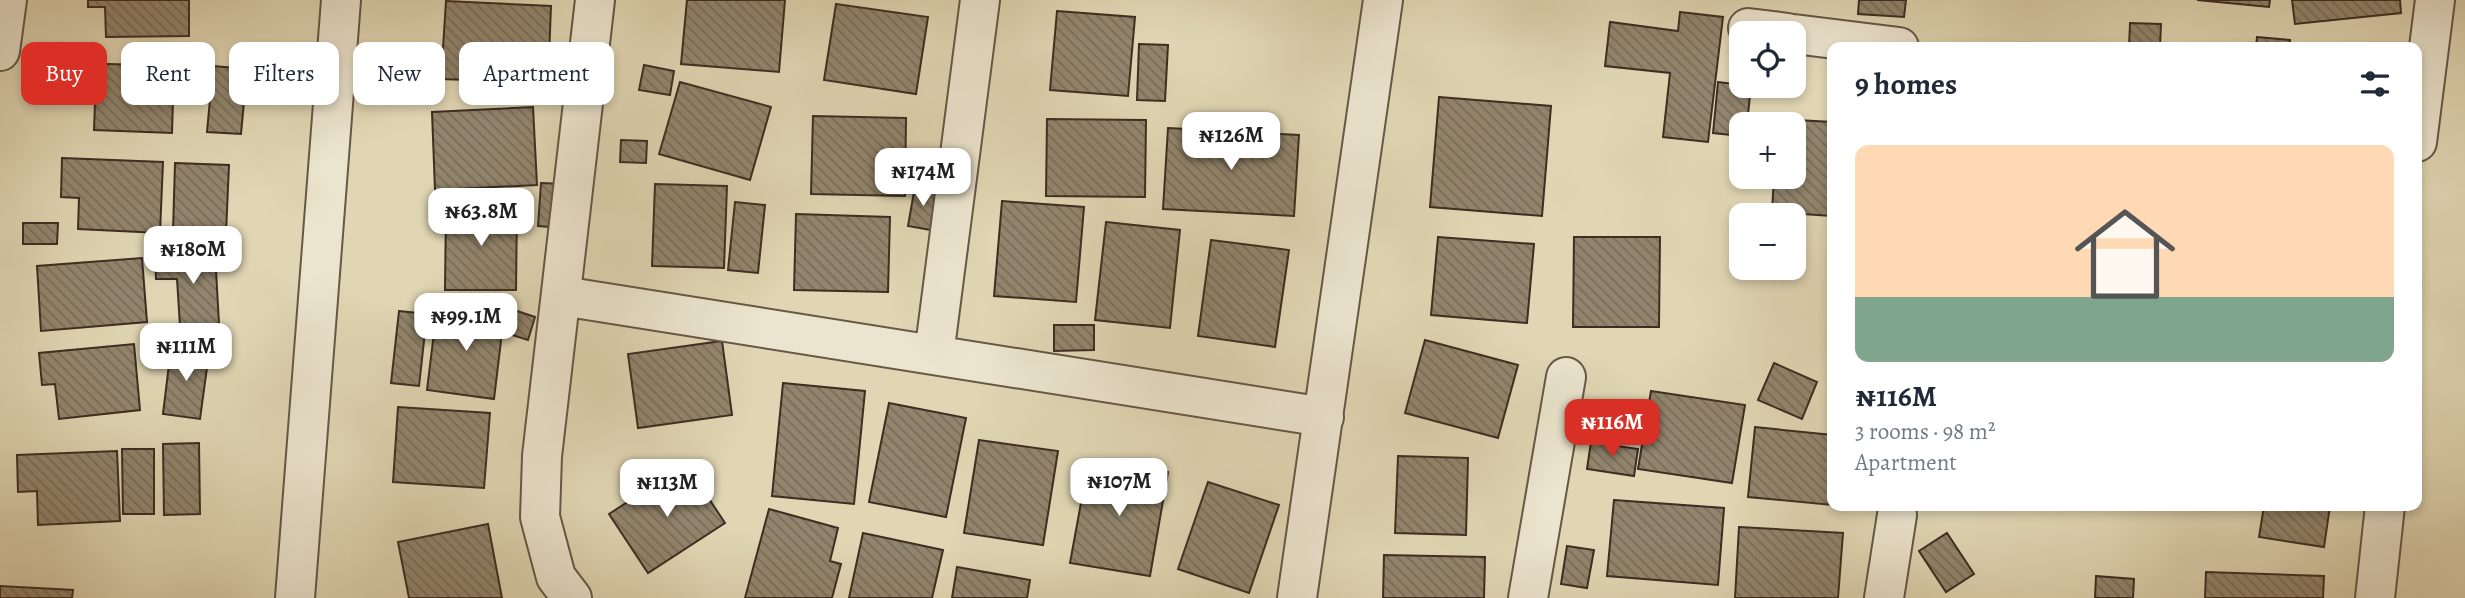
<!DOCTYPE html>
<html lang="en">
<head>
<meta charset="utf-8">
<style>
  body { margin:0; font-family:Alegreya,serif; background:#f6f6f7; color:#1f2937; height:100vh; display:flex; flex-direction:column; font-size:26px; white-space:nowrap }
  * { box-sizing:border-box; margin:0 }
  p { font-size:23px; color:#747a83 }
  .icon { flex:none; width:38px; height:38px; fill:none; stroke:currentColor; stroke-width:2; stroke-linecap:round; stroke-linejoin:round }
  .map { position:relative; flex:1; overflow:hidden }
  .panel { position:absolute; left:1827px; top:42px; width:595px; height:469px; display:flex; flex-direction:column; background:#fff; border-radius:14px; box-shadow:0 4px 10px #0003 }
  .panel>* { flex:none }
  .banner { position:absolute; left:21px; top:42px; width:665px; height:63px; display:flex; gap:14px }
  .buttons { position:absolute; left:1729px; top:21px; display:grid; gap:14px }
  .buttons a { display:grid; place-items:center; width:77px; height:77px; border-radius:14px; background:#fff; box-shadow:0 4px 10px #0003; font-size:35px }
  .price { position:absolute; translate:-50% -60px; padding:0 16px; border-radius:14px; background:#fff; color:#222; font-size:23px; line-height:46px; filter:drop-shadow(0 2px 4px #0008) }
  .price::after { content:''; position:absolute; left:50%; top:42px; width:21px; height:16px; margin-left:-10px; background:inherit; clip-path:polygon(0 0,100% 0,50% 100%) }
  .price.selected { background:#d93025; color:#fff }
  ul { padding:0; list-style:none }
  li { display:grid; align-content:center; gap:14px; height:371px; padding:0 28px }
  li span { display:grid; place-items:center; height:217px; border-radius:14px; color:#555 }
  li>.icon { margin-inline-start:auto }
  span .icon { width:126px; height:126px; fill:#fffc; stroke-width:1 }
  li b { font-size:30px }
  h2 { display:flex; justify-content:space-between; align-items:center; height:84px; padding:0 28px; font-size:30px }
  .pill { padding:0 24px; border-radius:14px; background:#fff; box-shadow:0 4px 10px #0003; font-size:24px; line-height:63px }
  .pill.selected { background:#d93025; color:#fff }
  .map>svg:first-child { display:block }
  .building { fill:url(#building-back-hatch); stroke:#3d2d22; stroke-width:2 }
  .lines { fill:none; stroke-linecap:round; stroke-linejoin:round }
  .minor-casing { stroke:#665746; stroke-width:42 }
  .minor { stroke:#ebe4ce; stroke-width:38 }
</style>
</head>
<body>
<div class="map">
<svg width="2465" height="598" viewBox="0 0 2465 598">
  <defs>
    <pattern id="building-back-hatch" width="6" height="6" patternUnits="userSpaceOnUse" patternTransform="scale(1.75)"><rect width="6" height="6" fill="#92856d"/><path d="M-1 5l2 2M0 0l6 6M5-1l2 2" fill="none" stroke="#786d59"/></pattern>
  </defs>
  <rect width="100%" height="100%" fill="#e0d6b3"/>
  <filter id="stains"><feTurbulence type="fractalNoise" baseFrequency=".00286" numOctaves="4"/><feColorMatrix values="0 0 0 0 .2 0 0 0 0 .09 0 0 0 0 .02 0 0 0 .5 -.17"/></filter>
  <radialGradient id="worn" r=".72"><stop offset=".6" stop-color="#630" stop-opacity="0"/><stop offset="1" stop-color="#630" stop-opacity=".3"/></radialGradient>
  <path class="building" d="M88,0H189V36L106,37L105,7H88Z
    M687,0H785L779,72L681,64Z
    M1859,0H1906L1904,17L1858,14Z
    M2197,0H2270L2269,7Z
    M2292,0H2400L2401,13L2295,24Z
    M446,1L551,6L548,83L441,79Z
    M836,4L928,17L916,94L824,80Z
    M1057,11L1135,17L1128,96L1050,90Z
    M1680,12L1723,17L1708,142L1663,137L1670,73L1605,66L1610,22L1678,31Z
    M2130,23L2161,24L2160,47H2129Z
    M2257,37L2290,40V47H2256Z
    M1139,44L1168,45L1165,101L1137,100Z
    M76,63L174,66L172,133L94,130L95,103L74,101Z
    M644,65L674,71L670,95L639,90Z
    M213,66L247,69L241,134L207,132Z
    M680,82L771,107L750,180L659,154Z
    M1718,82L1751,86L1747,124H1741V136L1713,133Z
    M1439,97L1551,106L1542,216L1430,207Z
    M533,107L537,185L435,190L432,112Z
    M813,116L906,118L905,196L811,194Z
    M1047,119L1146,120L1145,197L1046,196Z
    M1778,119L1832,122V216L1772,212L1774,177H1794V124H1777Z
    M1168,128L1299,135L1294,216L1163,209Z
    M621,140L647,141L646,163L620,162Z
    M62,158L163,162L160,233L78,229L79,198L61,197Z
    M175,163L229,165L226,233L173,231Z
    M541,183L565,184L562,228L538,226Z
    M655,184L727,186L724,268L652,266Z
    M915,186L938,190L931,230L908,226Z
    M1002,201L1084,207L1076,302L994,296Z
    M735,202L765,205L758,273L728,270Z
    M446,207H517L516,290H445Z
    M796,214L890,217L888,292L794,290Z
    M1106,222L1180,230L1170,328L1095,320Z
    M23,223H58L57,244H23Z
    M1438,237L1534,244L1527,323L1431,315Z
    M1574,237H1660L1659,327H1573Z
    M1211,240L1289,250L1275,347L1198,336Z
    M215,252L219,324L180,326L177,279H156L155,255Z
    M142,258L147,322L41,331L37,266Z
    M437,308L504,316L494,399L427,390Z
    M511,309L535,317L528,340L503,332Z
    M399,311L427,314L419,386L391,383Z
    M1054,325H1094V350L1054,351Z
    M1425,340L1518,365L1498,438L1405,413Z
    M722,341L732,415L638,428L628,354Z
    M134,344L140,410L59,419L55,384L42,385L39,353Z
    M171,348L209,353L200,419L163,414Z
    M1774,363L1817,382L1802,419L1758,400Z
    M783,383L865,391L854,504L772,496Z
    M1651,391L1745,405L1732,483L1638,469Z
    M889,403L966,418L946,517L869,502Z
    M398,407L490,413L484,488L393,482Z
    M1755,427L1832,435V505L1748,497Z
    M979,440L1058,451L1043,545L964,533Z
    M1591,442L1638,449L1634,476L1587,469Z
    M199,443L200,514L164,515L163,444Z
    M122,449H154V514H123Z
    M117,451L120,521L38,525L37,491L18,492L17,455Z
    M1398,456L1468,458L1466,535L1395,533Z
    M1089,459L1168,472L1150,576L1070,563Z
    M686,464L725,523L648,573L609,514Z
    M1208,482L1279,505L1249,593L1178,569Z
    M1614,500L1724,508L1718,585L1607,576Z
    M2264,506H2330L2324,547L2259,537Z
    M769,509L838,528L830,561L841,564L832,598H745Z
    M488,524L502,598H409L398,542Z
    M1739,527L1843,533L1838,598H1735Z
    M863,533L943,550L932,598H849Z
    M1947,533L1974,574L1946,592L1919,551Z
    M1567,546L1594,550L1587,588L1561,584Z
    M1384,555L1485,557L1484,598H1383Z
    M957,567L1030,580L1027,598H952Z
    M2206,572L2324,576L2323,598H2205Z
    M2096,576L2134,579L2133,598H2095Z
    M0,586L73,590L72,598H0Z"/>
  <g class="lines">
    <g class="minor-casing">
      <path id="minor" d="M1748,28L1788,33
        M1794,34L1899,47
        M0,51L7,0
        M2417,142L2435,0
        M562,296L1324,417
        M934,355L980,0
        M295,598L341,0
        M572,598L556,577L540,517L542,456L595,0
        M1297,598L1383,0
        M1528,598L1566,377
        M1884,598L1897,515
        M2375,598L2385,506"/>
    </g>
    <use href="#minor" class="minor"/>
  </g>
  <rect width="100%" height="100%" filter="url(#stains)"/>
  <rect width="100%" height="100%" fill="url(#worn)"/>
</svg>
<div class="buttons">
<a><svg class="icon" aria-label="locate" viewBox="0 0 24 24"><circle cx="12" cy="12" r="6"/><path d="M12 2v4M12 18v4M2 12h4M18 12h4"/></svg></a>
<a>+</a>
<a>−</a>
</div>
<b class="price" style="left:1231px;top:172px">₦126M</b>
<b class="price" style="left:923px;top:208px">₦174M</b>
<b class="price" style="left:481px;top:248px">₦63.8M</b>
<b class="price" style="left:193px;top:286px">₦180M</b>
<b class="price" style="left:466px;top:353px">₦99.1M</b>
<b class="price" style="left:186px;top:383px">₦111M</b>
<b class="price selected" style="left:1612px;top:459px">₦116M</b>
<b class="price" style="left:1119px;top:518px">₦107M</b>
<b class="price" style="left:667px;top:519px">₦113M</b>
<div class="banner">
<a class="pill selected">Buy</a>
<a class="pill">Rent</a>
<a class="pill">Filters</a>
<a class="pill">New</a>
<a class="pill">Apartment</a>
</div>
<section class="panel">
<h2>9 homes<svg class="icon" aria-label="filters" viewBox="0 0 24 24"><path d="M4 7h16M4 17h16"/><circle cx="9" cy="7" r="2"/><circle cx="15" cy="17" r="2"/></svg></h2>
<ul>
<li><span style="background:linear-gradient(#ffd9b3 70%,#7fa58c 0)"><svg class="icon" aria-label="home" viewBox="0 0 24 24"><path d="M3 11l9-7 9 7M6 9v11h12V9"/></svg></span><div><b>₦116M</b><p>3 rooms · 98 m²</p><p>Apartment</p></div></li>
</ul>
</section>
</div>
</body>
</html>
